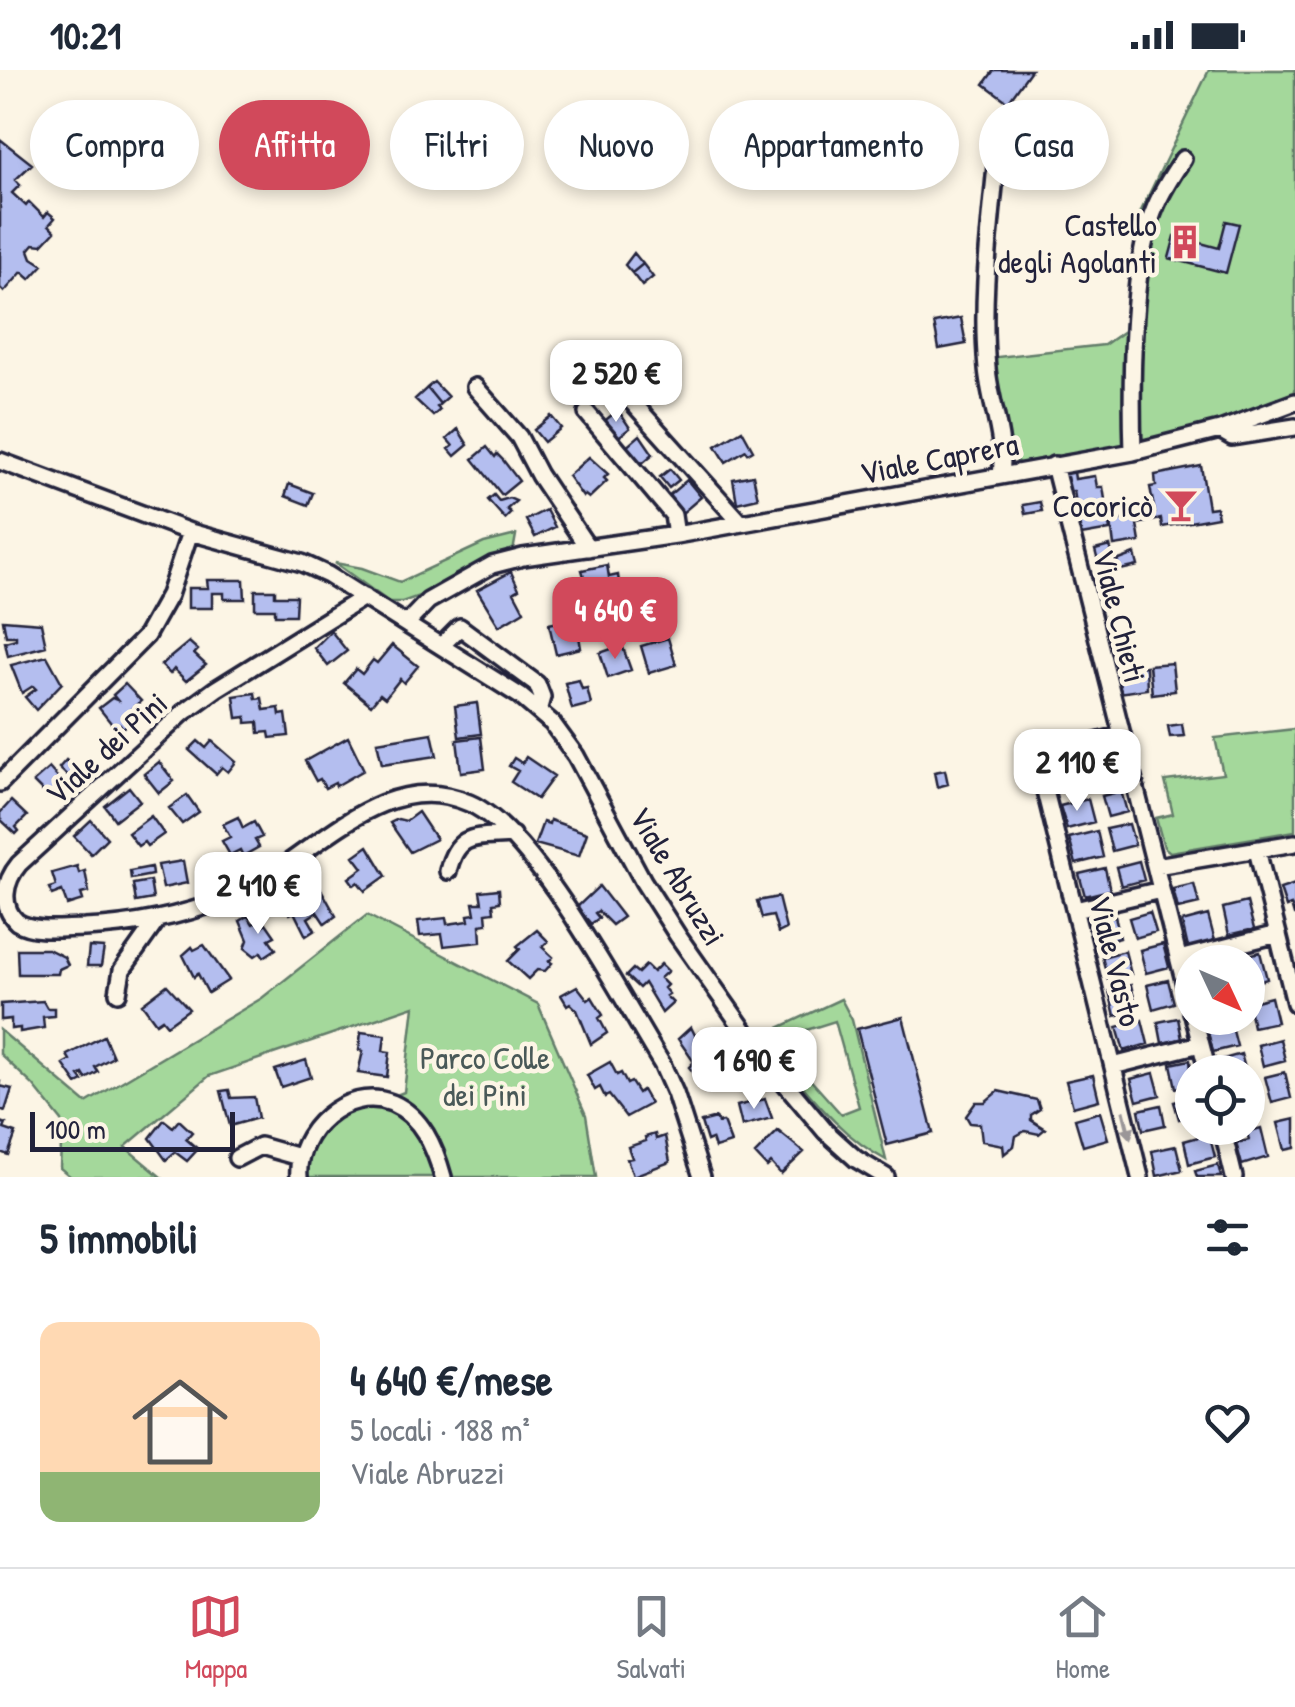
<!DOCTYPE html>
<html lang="it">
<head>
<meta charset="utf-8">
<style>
  body { margin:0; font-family:"Patrick Hand",sans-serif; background:#f2f2f3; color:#1f2937; height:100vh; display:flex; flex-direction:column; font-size:38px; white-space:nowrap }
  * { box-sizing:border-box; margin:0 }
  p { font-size:32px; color:#747a83 }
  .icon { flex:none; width:55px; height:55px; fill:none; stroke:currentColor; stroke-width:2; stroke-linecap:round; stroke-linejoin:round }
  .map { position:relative; height:1107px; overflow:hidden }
  .side { display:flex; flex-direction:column; background:#fff; flex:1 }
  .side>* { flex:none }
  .banner { position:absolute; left:30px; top:30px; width:1235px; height:90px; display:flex; gap:20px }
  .needle { width:65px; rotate:134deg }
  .fabs { position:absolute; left:1175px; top:875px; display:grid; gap:20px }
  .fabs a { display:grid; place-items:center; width:90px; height:90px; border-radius:50%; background:#fff; box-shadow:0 5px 15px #0003; font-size:50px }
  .scale { position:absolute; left:30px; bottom:25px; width:205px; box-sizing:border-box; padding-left:10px; border:5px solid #22223b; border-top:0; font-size:28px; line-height:35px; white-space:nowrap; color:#22223b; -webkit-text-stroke:8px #fcf5e5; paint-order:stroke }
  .price { position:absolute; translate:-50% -85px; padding:0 22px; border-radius:20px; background:#fff; color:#222; font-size:32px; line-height:65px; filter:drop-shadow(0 2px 5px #0008) }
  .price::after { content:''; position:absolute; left:50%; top:60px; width:30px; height:22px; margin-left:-15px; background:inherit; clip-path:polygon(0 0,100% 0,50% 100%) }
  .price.current { background:#d1495b; color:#fff }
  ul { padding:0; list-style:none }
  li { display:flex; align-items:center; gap:30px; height:250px; padding:0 40px }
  li span { display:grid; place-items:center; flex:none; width:280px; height:200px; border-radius:20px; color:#555 }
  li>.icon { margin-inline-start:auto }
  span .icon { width:120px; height:120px; fill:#fffc; stroke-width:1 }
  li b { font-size:42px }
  h2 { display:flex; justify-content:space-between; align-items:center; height:120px; padding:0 40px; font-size:42px }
  .pill { padding:0 35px; border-radius:45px; background:#fff; box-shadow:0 5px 15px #0003; font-size:35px; line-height:90px }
  .pill.current { background:#d1495b; color:#fff }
  .status { display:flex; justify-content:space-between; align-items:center; height:70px; padding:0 50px; background:#fff; direction:ltr }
  .status svg { height:28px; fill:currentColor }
  .tabs { display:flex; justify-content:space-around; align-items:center; height:140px; border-top:2px solid #e0e1e3; background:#fff; font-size:28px; color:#747a83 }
  .tabs a { display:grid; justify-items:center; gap:5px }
  .tabs .current { color:#d1495b }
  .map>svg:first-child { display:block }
  .green { fill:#a4d89b; stroke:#637d6b; stroke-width:2.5 }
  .building { fill:#b4beef; stroke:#22223b; stroke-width:2.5 }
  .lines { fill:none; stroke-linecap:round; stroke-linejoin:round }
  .minor-casing { stroke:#22223b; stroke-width:22 }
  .minor { stroke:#fcf5e5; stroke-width:15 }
  .oneway { fill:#9a9698 }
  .labels { text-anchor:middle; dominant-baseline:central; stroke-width:9; stroke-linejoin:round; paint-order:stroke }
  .poi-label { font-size:32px; fill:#22223b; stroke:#fcf5e5; text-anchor:end }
  .street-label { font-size:32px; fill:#22223b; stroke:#fcf5e5 }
  .park-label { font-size:32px; fill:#495958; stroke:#fcf5e5 }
</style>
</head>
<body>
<div class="status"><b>10:21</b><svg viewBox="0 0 49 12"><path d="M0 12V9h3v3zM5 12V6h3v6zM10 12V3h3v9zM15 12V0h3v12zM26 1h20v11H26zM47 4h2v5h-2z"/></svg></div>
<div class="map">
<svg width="1295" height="1107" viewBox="0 0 1295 1107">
  <rect width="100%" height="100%" fill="#fcf5e5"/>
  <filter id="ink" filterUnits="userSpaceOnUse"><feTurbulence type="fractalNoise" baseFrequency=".01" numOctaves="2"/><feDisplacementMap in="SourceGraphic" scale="20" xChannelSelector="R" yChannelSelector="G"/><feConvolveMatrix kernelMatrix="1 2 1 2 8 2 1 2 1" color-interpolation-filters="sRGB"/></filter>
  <g filter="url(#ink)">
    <path class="green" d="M1209,0H1295V325L1185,364L1019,393C999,380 993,313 988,288L1104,275L1124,261L1138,147Z
      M516,465L513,482L489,489L422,525L402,532H389L335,493L362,498L400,512L484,473Z
      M1295,659V761L1170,782L1164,777L1156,748L1173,744L1165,711L1223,704L1215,668Z
      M367,845L538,934L586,1045L596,1107H448L391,1027L404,1022L414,936L209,1006L125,1077L161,1107H71L60,1098L62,1051L33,1015L0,984V960L86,1033L262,928Z
      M841,929L852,950L886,1090C841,1066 812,1027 780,990L796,983L801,991L799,997L841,1044L859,1037L835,951L768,972L761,966Z
      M367,1035C414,1041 421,1067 437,1107H305C305,1068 332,1046 367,1035Z"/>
    <path class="building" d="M994,0H1031L1008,32L984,14Z
      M0,69L32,94L15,110L20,115L12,123L26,136L29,132L44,147L48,142L55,148L49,155L55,161L42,175L34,174L29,180L32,188L43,195L30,209L22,202L4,222L0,218Z
      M1226,151L1239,154L1226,203L1169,188L1175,166L1219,178Z
      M634,183L643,194L632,203L625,195Z
      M643,194L653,207L642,216L632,203Z
      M961,248L966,274L939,279L934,253Z
      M652,302L666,319L653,330L635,316Z
      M434,312L448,327L440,334L427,318Z
      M427,318L440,334L437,337L440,340L433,346L415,329Z
      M618,340L630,358L616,369L602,353Z
      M551,346L561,358L544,372L534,360Z
      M458,359L468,375L455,386L449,379L453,376L447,369Z
      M742,360L753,380L748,383L746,380L726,392L716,376Z
      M640,365L653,384L640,395L625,378Z
      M487,377L495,387L497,384L503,390L519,411L502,425L473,389Z
      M589,387L608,404L604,408L607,411L589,428L585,425L583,427L568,406Z
      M1201,396L1208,438L1216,437L1218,447L1162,457L1161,449L1137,454L1140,472L1114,476L1111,452L1155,443L1150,417L1156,416L1155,405Z
      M670,399L679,410L669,418L660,407Z
      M1074,402L1075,409L1095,406L1097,417H1103L1110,460L1081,465L1074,421L1061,423L1063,404Z
      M753,405L758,428L737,433L733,409Z
      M687,410L701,427L681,444L667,427Z
      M289,414L313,423L308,435L285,426Z
      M494,425L499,431L509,428L516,431L507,439L511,443L505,449L488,430Z
      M1040,432L1042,441L1025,444L1023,435Z
      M546,440L555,457L535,467L526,450Z
      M1110,476L1114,492L1135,484L1138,496L1116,501L1115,495L1100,499L1095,480Z
      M607,495L609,507L618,505L621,527L599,530L593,535L582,500Z
      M511,502L519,519L514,522L524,541L499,556L477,520Z
      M207,510H244L245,529H224V523H212V538H188V518H208Z
      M255,520H275V526H296L295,545H275V539H255Z
      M658,525L662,539L654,541L657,551L642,555L635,532Z
      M576,548L581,578L556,584L549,554Z
      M3,550L41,553L46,576L8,586L5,572L16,569V566H6Z
      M331,561L347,581L328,596L314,578Z
      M668,568L676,595L649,603L641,576Z
      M189,572L198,580L194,584L206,595L186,611L174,599L170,604L161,595Z
      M392,575L418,596L404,613L400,609L385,628L380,624L371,635L344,613L356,599L362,604L373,590L377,593Z
      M622,575L631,600L608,608L600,583Z
      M47,586L62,613L36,640L25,627L36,619L33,616L22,623L11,595Z
      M1172,593L1175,621L1152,624L1149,595Z
      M1146,596L1147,619L1118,623L1115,607L1122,606V599Z
      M579,610L582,619L587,618L591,634L572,639L565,613Z
      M125,614L141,631L129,641L132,644L128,648L131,652L123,658L120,654L115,658L99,638L112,628L117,630L113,625Z
      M255,623L256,629L262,628L264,640L279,638L280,645L286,644L289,666L270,668L269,662L259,663L258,652L246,653V647L237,648L234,626Z
      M477,633L481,664L459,667L455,636Z
      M1182,654L1184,666L1170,667L1168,656Z
      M432,663L437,686L382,694L377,672Z
      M348,667L364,700L336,716L335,713L325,718L320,709L316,711L305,691Z
      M481,667L485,699L461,702L457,670Z
      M198,671L206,678L212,671L236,692L228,702L222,697L216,704L189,680Z
      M1112,682L1118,708L1094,714L1087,688Z
      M526,687L554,706L537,729L511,712L518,701L509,696L514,688L522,693Z
      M66,690L82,705L75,713L59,698Z
      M159,692L174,711L159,723L144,704Z
      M1072,692L1077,716L1057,721L1052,697Z
      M49,698L67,718L63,721L59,717L48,727L33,712Z
      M945,700L948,714L937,717L934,702Z
      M129,717L140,731L115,750L105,736Z
      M1121,721L1127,742L1108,747L1102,726Z
      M187,725L199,742L182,754L169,738Z
      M1088,729L1094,752L1067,759L1060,736Z
      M11,731L27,746L16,757L19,761L16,764L0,749V743Z
      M418,742L436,769L410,782L390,753L398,749L406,751Z
      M151,746L164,764L147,776L144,772L138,776L128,763Z
      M238,747L243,758L254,752L262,767L255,770L259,777L243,786L240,780L230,785L222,771L230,767L223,754Z
      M91,750L107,768L91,784L74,766Z
      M550,750L587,763L579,786L535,774L543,752L549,754Z
      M1129,754L1135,775L1112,781L1106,759Z
      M1097,761L1103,787L1076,794L1069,768Z
      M368,776L386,806L365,821L358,812L354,815L349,808L363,798L354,786Z
      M183,791L187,813L163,818L158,795Z
      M1139,791L1144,810L1121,816L1116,797Z
      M77,796L79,803L85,801L89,822L81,824L83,830L67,835L62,821L52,825L49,818L56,816L52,803Z
      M151,797L152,805L131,809L130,801Z
      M1105,798L1110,820L1085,826L1079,804Z
      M312,803L336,846L325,854L317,842L308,848L315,860L306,866L294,842L290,844L276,823L302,806L304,809Z
      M150,811L153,829L136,832L133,814Z
      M1194,814L1199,834L1178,839L1173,819Z
      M1295,814V845H1294L1291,835L1286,837L1280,819Z
      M599,816L623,847L612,855L598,841L595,843L599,848L591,854L577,837Z
      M499,819L500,832L493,833L494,842L486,843L487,854L480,855L481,872L444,876L442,864L420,866L418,851L446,848L447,854L469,851L468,845L475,844L473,833H482L480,821Z
      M778,827L786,859L778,863L773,846L762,848L757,831Z
      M1247,832L1254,859L1229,865L1223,838Z
      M1150,842L1156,862L1135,868L1129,848Z
      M1208,845L1215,871L1188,878L1182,852Z
      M248,846L253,854L258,850L262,856L266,853L275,866L269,869L276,879L264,887L261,882L255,886L245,878L248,870L240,851Z
      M1115,846L1120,868L1096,874L1091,852Z
      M537,860L548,871L542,877L553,887L549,891L552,893L545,901L537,900L528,909L508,891L520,879L517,876Z
      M1163,874L1169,897L1146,903L1140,880Z
      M204,875L229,910L208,923L198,904L194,907L183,885L192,877L194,880Z
      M89,877L104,878L101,896H87Z
      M17,879H48L64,887L68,895L59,899L58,904H18Z
      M1125,881L1131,904L1108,910L1102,887Z
      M1260,882L1267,909L1248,915V892H1234L1233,889Z
      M661,894L668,901L660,908L667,915L664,918L669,924L666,926L673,933L662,943L644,913L639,918L626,906L633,899L638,903L646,895L653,902Z
      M1168,910L1174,933L1153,939L1147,915Z
      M167,915L189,939L167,955L162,949L156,953L142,934Z
      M1131,915L1137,940L1115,946L1109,921Z
      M577,916L588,930L592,927L603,945L599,948L607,963L591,974L577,940L570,933L567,935L561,925Z
      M1271,927L1277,952L1253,957L1248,933Z
      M43,931L47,938H54V946L43,947L44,958L20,962V958L11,959V949L1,950V934Z
      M903,947L933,1063L887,1075L857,959Z
      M1178,948L1182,969L1162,973L1158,952Z
      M1142,950L1148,974L1124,981L1117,957Z
      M1231,953L1237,976L1213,982L1207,959Z
      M691,957L703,981L701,983L707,990L710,987L720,1003L707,1015L699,999L694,1003L689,997L694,992L678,969Z
      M361,962L385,965L383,981L390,982L387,1007L358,1003L363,981L359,980Z
      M104,966L113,987L95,997L98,1002L86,1009L83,1004L79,1006L83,1011L77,1014L63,994L70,990L67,985Z
      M1280,969L1285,990L1263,996L1258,975Z
      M1241,984L1246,1002H1219L1216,991Z
      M306,990L311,1007L281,1017L275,1000Z
      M1190,990L1192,1014L1176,1018L1171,994Z
      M610,992L617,1005L621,1003L627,1014L631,1012L638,1023L642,1020L650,1034L626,1047L609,1025L605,1027L600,1017L595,1020L587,1005Z
      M1285,1002L1291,1028L1272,1033L1265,1007Z
      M1154,1003L1160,1025L1137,1031L1131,1009Z
      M1093,1005L1099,1030L1073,1037L1066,1011Z
      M0,1010V1016L12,1019L5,1041L0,1039Z
      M229,1020L231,1028L254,1027L258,1048L230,1056L221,1021Z
      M998,1021L1037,1030L1040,1039L1031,1045V1050L1045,1059L1039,1064L1025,1061L1016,1066L1014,1076L1004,1084L1003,1075L982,1071L980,1054L970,1053L966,1046L976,1032H985Z
      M1192,1028V1046L1179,1049L1174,1032Z
      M765,1029L772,1048L742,1056L737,1036Z
      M1161,1035L1165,1055L1143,1060L1139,1040Z
      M1100,1042L1108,1069L1083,1076L1075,1049Z
      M716,1048L718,1053L723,1052L731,1073L715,1078L712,1069L707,1071L701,1052Z
      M1295,1049V1078L1285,1080L1278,1053Z
      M164,1050L173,1057L179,1050L192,1062L186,1069L198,1079L187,1091L175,1082L166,1090L150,1068Z
      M0,1052L6,1054L4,1059L16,1063L8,1085L0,1082Z
      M1261,1058L1268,1087L1242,1095L1236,1073L1249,1070L1247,1062Z
      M778,1061L804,1082L781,1104L771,1093L767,1097L755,1084Z
      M655,1064L656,1069L665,1066L670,1092L633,1106L627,1089L632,1088L628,1077L646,1071L645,1067Z
      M1209,1064L1215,1087L1189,1094L1184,1071Z
      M1176,1076L1182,1100L1157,1106L1152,1081Z
      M1218,1095L1221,1107H1197L1195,1101Z"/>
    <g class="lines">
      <g class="minor-casing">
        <path id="minor" d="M998,73C992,147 980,224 987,298C990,334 1006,369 1001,405
          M475,317L519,367L539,405L588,478
          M625,324L741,453
          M587,343L673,445L676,465
          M1220,360L1232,367L1295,357
          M1133,382C1131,321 1131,198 1153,143C1160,124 1172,105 1183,89
          M0,391L190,462L302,493L328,505L520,626L552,653L576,686L643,811L678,866L763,987L825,1061L856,1089L886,1107
          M1054,395L1192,942
          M364,527L216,619L183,643L19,794C4,812 0,836 17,852C35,863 64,858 84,858C132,856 181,846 226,829C305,799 377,693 469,733C535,761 622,930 662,994L675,1023L702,1107
          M406,554L428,531L492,495L523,487L676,465L1133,382L1220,360L1295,332
          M441,576L460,557L537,614L542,627L538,641
          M1122,665L1037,688L1140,1107
          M0,713L146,566L169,525L190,462
          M1257,780L1295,933
          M1156,796L1295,773
          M448,801C458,761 476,768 512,765
          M1075,840L1161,820
          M1179,889L1278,864
          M118,923L122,900L158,849
          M1194,948L1208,1002
          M763,987L791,974
          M1113,996L1200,974
          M1222,1058L1234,1107
          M237,1088L260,1076L299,1087
          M299,1107C295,1062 346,1015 392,1033C422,1046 435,1078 443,1107"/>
      </g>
      <use href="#minor" class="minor"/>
    </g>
    <defs><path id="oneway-solid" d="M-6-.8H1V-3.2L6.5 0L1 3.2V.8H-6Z" transform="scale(2.5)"/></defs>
    <use class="oneway" href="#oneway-solid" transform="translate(1127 1055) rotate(76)"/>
  </g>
  <defs>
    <g id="building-bare" transform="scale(2.7)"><path d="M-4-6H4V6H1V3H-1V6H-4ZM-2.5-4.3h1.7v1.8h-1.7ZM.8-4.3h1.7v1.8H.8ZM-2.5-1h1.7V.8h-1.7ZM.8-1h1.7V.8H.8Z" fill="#d1495b" stroke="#fcf5e5" stroke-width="2.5" paint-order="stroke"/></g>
    <g id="bar-bare" transform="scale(2.7)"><path d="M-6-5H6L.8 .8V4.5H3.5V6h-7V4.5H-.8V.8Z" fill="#d1495b" stroke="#fcf5e5" stroke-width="2.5" paint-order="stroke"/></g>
  </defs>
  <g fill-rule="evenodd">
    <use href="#building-bare" x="1185" y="172"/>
    <use href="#bar-bare" x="1181" y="435"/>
  </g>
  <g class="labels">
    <g class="poi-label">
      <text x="1157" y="154">Castello<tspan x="1157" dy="37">degli Agolanti</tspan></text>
      <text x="1153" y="435">Cocoricò</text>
    </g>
    <g class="street-label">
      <text transform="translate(939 388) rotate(-11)">Viale Caprera</text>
      <text transform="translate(1120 546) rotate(76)">Viale Chieti</text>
      <text transform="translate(106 678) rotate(-42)">Viale dei Pini</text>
      <text transform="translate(678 806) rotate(59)">Viale Abruzzi</text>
      <text transform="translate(1116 891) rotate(76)">Viale Vasto</text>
    </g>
    <g class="park-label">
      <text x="485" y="987">Parco Colle<tspan x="485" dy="37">dei Pini</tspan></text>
    </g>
  </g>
</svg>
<div class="fabs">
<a><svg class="needle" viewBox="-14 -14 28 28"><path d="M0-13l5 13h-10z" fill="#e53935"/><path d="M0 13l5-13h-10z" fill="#747a83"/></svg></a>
<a><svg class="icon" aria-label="locate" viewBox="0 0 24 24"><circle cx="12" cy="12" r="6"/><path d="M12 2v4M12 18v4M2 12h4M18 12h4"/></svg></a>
</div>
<div class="scale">100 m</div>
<b class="price" style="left:616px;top:355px">2 520 €</b>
<b class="price current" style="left:615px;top:592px">4 640 €</b>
<b class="price" style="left:1077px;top:744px">2 110 €</b>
<b class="price" style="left:258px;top:867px">2 410 €</b>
<b class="price" style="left:754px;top:1042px">1 690 €</b>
<div class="banner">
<a class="pill">Compra</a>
<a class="pill current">Affitta</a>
<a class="pill">Filtri</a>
<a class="pill">Nuovo</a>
<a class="pill">Appartamento</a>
<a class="pill">Casa</a>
</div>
</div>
<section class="side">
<h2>5 immobili<svg class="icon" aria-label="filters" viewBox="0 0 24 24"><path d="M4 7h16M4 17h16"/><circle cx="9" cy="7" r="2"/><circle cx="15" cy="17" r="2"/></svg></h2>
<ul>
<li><span style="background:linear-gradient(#ffd9b3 75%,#8fb573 0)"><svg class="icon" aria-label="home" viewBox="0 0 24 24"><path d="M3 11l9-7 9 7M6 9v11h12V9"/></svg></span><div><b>4 640 €/mese</b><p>5 locali · 188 m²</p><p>Viale Abruzzi</p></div><svg class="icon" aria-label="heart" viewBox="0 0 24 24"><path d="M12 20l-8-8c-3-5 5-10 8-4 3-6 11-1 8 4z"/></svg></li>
</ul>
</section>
<nav class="tabs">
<a class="current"><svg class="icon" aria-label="map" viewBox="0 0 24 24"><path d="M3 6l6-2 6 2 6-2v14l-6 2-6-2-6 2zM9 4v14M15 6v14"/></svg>Mappa</a>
<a><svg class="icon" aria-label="saved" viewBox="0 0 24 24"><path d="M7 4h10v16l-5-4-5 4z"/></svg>Salvati</a>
<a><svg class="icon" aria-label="home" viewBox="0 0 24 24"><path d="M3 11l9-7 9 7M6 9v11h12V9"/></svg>Home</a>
</nav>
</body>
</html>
